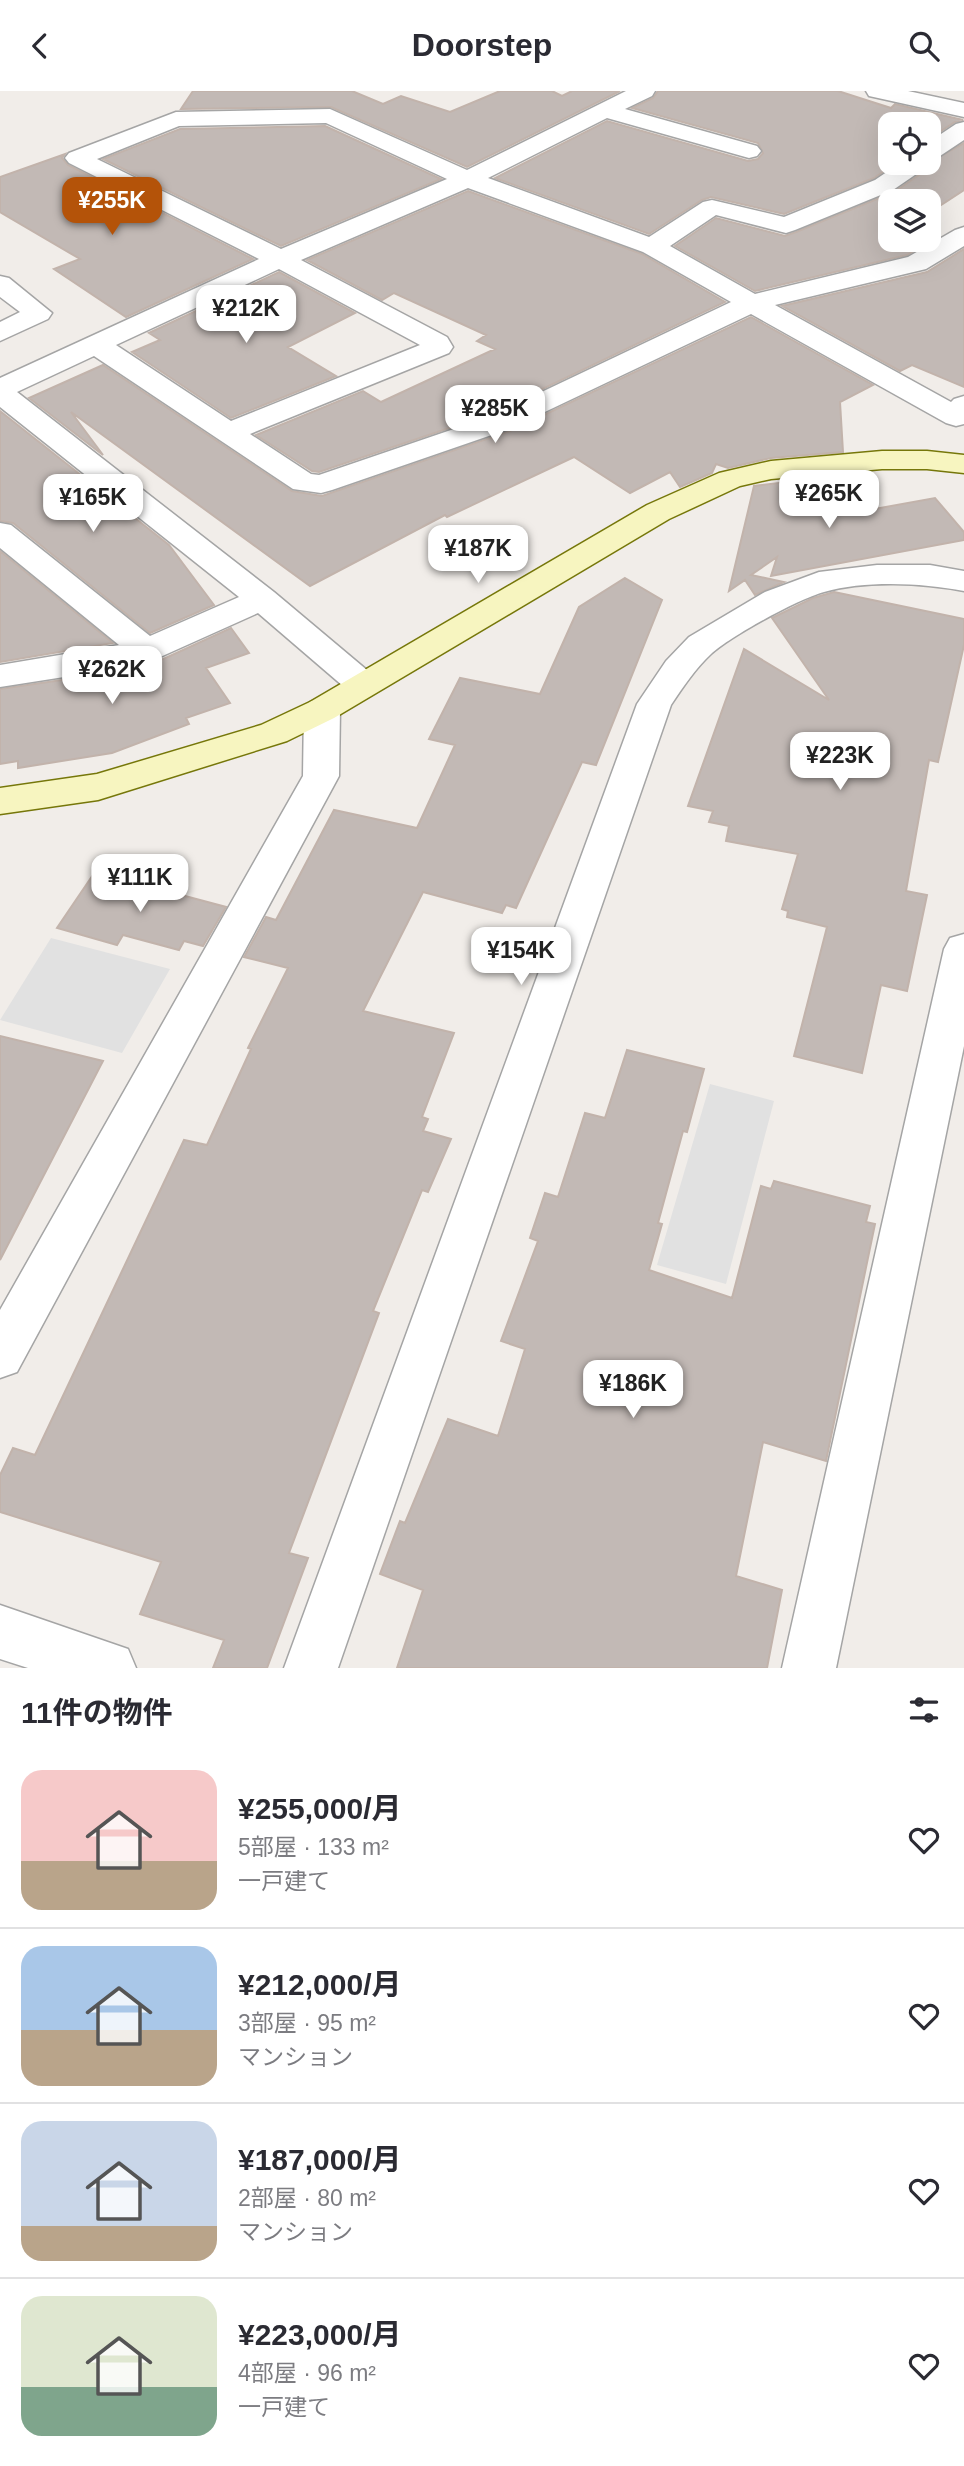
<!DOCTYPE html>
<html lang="ja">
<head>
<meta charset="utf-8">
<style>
  body { margin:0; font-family:Helvetica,"Noto Sans JP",sans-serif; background:#f2f2f3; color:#2b2b33; height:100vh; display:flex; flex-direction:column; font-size:26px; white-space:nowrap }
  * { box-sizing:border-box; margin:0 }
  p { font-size:23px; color:#7c7c81 }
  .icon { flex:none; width:38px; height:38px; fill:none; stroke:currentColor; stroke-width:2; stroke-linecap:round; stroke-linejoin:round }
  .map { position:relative; height:1577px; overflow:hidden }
  .details { display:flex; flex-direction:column; background:#fff; flex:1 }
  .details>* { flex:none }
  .buttons { position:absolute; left:878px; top:21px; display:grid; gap:14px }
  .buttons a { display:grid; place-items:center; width:63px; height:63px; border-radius:14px; background:#fff; box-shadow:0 7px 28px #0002; font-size:35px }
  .price { position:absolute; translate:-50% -60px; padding:0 16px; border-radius:14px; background:#fff; color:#222; font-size:23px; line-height:46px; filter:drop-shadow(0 2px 4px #0008) }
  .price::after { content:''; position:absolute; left:50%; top:42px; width:21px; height:16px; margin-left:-10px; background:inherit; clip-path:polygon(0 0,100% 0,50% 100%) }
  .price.current { background:#b45309; color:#fff }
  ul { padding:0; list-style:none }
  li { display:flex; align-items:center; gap:21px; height:175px; padding:0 21px }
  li+li { border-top:2px solid #e1e1e2 }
  li span { display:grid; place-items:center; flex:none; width:196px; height:140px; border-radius:21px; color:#555 }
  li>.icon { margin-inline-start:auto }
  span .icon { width:84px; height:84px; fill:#fffc; stroke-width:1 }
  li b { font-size:30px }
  h2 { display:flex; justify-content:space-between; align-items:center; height:84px; padding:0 21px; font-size:30px }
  header { display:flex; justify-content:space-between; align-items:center; height:91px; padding:0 21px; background:#fff; font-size:32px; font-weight:800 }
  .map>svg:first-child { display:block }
  .parking { fill:#e1e1e1 }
  .building { fill:#c2b9b5; stroke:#c2b3ab; stroke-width:2 }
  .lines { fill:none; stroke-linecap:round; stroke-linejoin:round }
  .street-casing { stroke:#a5a5a5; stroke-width:3 }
  .secondary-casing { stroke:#76770a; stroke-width:3 }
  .street { fill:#fff; fill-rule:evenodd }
  .secondary { fill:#f7f5c0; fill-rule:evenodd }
</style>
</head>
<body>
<header><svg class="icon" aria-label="back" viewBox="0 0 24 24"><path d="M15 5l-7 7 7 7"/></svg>Doorstep<svg class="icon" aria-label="search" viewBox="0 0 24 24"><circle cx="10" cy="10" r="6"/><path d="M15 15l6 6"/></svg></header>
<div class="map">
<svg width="964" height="1577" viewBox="0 0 964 1577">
  <rect width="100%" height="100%" fill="#f1ede9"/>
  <path class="parking" d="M51,847L170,878L122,962L0,929Z
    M710,993L774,1010L726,1193L657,1174Z"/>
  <path class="building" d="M193,0H352L383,13L401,5L450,21L500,0H552L562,5L572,0H620L467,76L331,16L181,18Z
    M658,0H838L891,17L895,13L963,29L955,31L929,48V33H891V72H896L874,87L784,123L711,106L702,109L649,143L495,87L607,30L748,70L758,68L763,62L758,52L632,17L653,7Z
    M325,35L441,88L281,155L103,68L180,38Z
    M964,52V99L929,122V110H891V146L886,149H933L907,164L755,200L675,155L716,127L785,145L796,141L894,101L926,79L930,71Z
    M65,63L62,67L68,74L253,168L126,226L54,178L80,168L0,121V86Z
    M468,100L642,163L725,211L488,324L319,381L312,380L256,344L363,300L381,311L495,258L477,250L486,244L394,202L382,209L307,169Z
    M964,158V296L912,274L900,280L782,215L927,181Z
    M279,181L355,222L288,256L336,285L231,327L132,261L160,249L149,242Z
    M751,226L873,294L840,311L843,361L771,367L728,377L716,373L712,382L680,396L670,381L630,402L574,366L447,426L445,424L310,495L71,321L103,364L29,307L103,274L292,400L322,405L510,340Z
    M0,320L169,454L214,514L150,542L13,432L0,430Z
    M845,384L847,423L935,407L964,441V449L771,485L777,466L751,484L784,491L755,504L745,489L729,500L754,395Z
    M0,460L113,552L0,571Z
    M625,487L662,509L596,674L582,671L516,817L506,814L502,822L423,801L363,920L454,942L422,1026L428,1028L423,1040L451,1048L428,1101L422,1099L373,1220L379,1222L289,1462L308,1467L267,1577H213L224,1549L140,1523L161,1471L0,1421V1384L13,1357L35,1364L184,1049L207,1054L251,958L248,957L288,877L244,866L266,826L276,829L334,719L417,737L455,654L429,648L460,587L540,603L579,516Z
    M834,501L964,528V554L938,671L929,669L906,800L927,804L907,900L881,894L862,982L794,965L827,836L787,826L788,820L782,818L798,763L726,750L729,735L709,731L713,720L688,715L744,558L829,609L772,527L813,507Z
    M231,537L249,562L206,577L230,612L186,627L189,633L112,662L18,677V670L0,673V598L96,584L159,570Z
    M95,781L226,816L203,855L184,850L179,859L123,844L117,854L57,837Z
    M0,945L103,970L0,1169Z
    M627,959L704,978L687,1041L683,1040L658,1132L662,1133L649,1179L732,1207L761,1095L771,1098L774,1090L870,1115L866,1131L875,1133L826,1370L763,1351L736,1485L782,1499L767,1577H397L423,1499L380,1483L400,1430L405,1432L448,1328L498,1345L525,1258L501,1250L538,1150L530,1147L545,1102L558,1106L585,1022L605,1027Z"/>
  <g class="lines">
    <g class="street-casing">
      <path id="street" d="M626,0H655L652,5L625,18L757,55L761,60L757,65L749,67L607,27L488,87L649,146L703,111L712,109L784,126L875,89L900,72H928L925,77L893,99L795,139L786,142L716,124L670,155L755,203L908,166L955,139L964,136V155L926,178L775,214L951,311L954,308L964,305V333L956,335L946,332L751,223L509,338L332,399L321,402L293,398L94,265L17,301L274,501L374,585L379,593L374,601L362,604L350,601L258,522L158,567L96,581L0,596V574L119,554L0,457V432L11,434L150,545L239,506L0,316V287L259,168L69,72L65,67L69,62L176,21L330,18L467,79ZM326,32L447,88L281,158L97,68L179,35ZM468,97L643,161L731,211L489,326L319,384L311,383L250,343L449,262L453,256L447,246L301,169ZM279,178L420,254L231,330L116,254Z
        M866,0H908L964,12V26L869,5Z
        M964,31V49L937,67L929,69V51L956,33Z
        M0,185L9,187L52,222L48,228L0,250V231L20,221L0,206Z
        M877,474H930L964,480V500C922,492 866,489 824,501C798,508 731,545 711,563C695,578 683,596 671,614L338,1577H284L637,613L666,570L689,546L765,501L819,481Z
        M322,607L334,611L340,619L339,685L17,1281L0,1287V1219L303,685L304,619L310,611Z
        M964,843V955L836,1577H782L944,858L950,847Z
        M0,1514L128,1558L136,1577H28L0,1568Z"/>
    </g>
    <g class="secondary-casing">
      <path id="secondary" d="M882,360H927L964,364V382L927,378H882L771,388L740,395L669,428L334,627L287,650L98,709L0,723V697L97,683L261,634L310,611L647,414L719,382L771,370Z"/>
    </g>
    <use href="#street" class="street"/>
    <use href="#secondary" class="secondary"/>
  </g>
</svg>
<div class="buttons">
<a><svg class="icon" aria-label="locate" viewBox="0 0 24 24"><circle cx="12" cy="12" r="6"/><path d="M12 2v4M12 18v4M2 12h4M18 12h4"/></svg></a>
<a><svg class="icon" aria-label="layers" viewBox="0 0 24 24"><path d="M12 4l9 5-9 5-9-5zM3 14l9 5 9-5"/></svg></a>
</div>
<b class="price current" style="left:112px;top:146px">¥255K</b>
<b class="price" style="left:246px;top:254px">¥212K</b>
<b class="price" style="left:495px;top:354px">¥285K</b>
<b class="price" style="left:829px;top:439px">¥265K</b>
<b class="price" style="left:93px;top:443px">¥165K</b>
<b class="price" style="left:478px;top:494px">¥187K</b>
<b class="price" style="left:112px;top:615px">¥262K</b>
<b class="price" style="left:840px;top:701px">¥223K</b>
<b class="price" style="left:140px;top:823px">¥111K</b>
<b class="price" style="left:521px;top:896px">¥154K</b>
<b class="price" style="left:633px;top:1329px">¥186K</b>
</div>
<section class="details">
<h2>11件の物件<svg class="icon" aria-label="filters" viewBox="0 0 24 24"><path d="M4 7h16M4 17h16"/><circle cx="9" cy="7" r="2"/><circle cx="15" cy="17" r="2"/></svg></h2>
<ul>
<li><span style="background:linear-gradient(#f6c9c9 65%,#b9a48a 0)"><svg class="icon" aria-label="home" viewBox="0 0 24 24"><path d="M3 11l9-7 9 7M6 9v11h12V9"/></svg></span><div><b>¥255,000/月</b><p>5部屋 · 133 m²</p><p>一戸建て</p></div><svg class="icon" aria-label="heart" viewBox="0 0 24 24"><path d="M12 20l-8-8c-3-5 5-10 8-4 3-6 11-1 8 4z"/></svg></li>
<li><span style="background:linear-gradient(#a9c7e8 60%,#b9a48a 0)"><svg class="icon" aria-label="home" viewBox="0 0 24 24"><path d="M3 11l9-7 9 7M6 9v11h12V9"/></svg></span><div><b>¥212,000/月</b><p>3部屋 · 95 m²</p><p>マンション</p></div><svg class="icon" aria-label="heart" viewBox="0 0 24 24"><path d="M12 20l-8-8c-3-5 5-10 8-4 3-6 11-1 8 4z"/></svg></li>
<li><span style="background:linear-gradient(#c9d6e8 75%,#b9a48a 0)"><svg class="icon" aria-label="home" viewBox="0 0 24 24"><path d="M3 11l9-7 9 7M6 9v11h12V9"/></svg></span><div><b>¥187,000/月</b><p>2部屋 · 80 m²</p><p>マンション</p></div><svg class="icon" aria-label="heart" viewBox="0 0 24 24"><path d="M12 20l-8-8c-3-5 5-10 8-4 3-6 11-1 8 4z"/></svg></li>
<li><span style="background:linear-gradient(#dfe7d0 65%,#7fa58c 0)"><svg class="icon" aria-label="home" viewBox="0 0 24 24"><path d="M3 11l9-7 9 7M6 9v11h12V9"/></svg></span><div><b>¥223,000/月</b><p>4部屋 · 96 m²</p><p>一戸建て</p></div><svg class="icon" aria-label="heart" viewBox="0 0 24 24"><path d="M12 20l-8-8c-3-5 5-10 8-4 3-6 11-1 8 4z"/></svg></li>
</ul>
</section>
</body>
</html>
